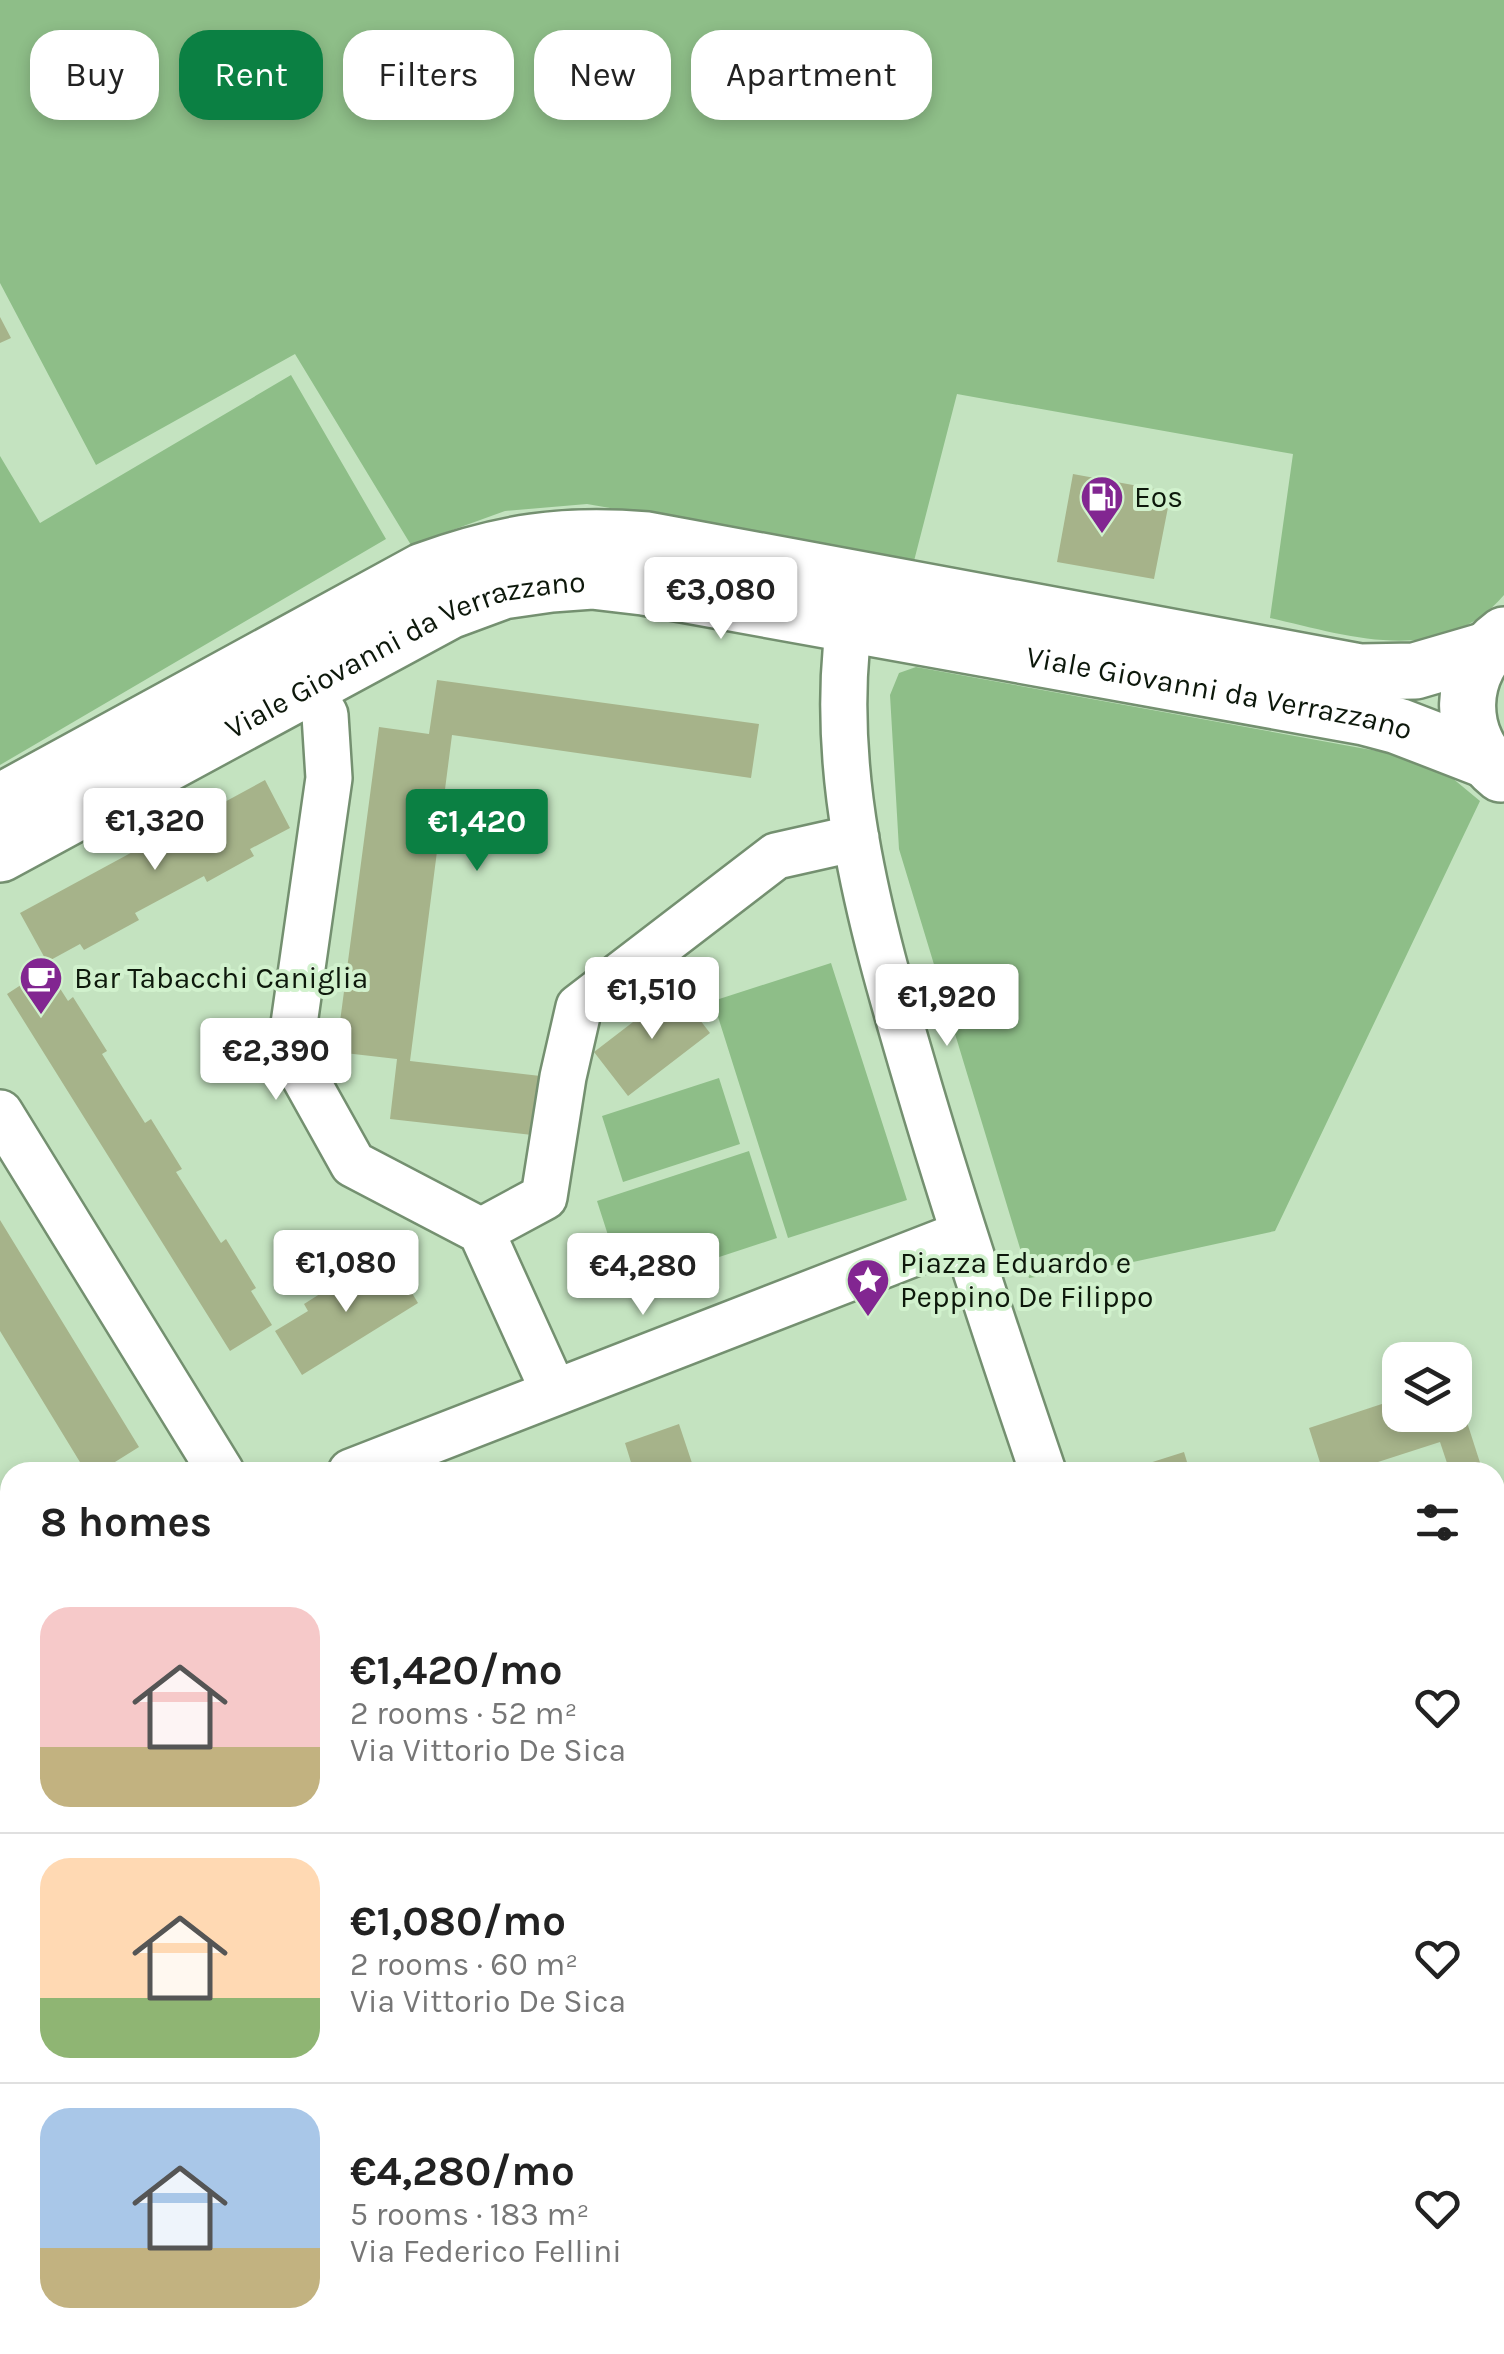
<!DOCTYPE html>
<html lang="en">
<head>
<meta charset="utf-8">
<style>
  body { margin:0; font-family:Karla,sans-serif; background:#f6f6f6; color:#222; height:100vh; display:flex; flex-direction:column; font-size:38px; white-space:nowrap }
  * { box-sizing:border-box; margin:0 }
  p { font-size:32px; color:#767676 }
  .icon { flex:none; width:55px; height:55px; fill:none; stroke:currentColor; stroke-width:2; stroke-linecap:round; stroke-linejoin:round }
  .map { position:relative; flex:1; overflow:hidden }
  .sheet { position:absolute; left:0px; top:1462px; width:1505px; height:892px; display:flex; flex-direction:column; background:#fff; border-radius:30px 30px 0 0; box-shadow:0 5px 15px #0003 }
  .sheet>* { flex:none }
  .guide { position:absolute; left:30px; top:30px; width:1000px; height:90px; display:flex; gap:20px }
  .tools { position:absolute; left:1382px; top:1342px; display:grid; gap:20px }
  .tools a { display:grid; place-items:center; width:90px; height:90px; border-radius:20px; background:#fff; box-shadow:0 5px 15px #0003; font-size:50px }
  .price { position:absolute; translate:-50% -85px; padding:0 22px; border-radius:10px; background:#fff; color:#222; font-size:32px; line-height:65px; filter:drop-shadow(0 2px 5px #0008) }
  .price::after { content:''; position:absolute; left:50%; top:60px; width:30px; height:22px; margin-left:-15px; background:inherit; clip-path:polygon(0 0,100% 0,50% 100%) }
  .price.active { background:#0b8043; color:#fff }
  ul { padding:0; list-style:none }
  li { display:flex; align-items:center; gap:30px; height:250px; padding:0 40px }
  li+li { border-top:2px solid #e0e0e0 }
  li span { display:grid; place-items:center; flex:none; width:280px; height:200px; border-radius:30px; color:#555 }
  li>.icon { margin-inline-start:auto }
  span .icon { width:120px; height:120px; fill:#fffc; stroke-width:1 }
  li b { font-size:42px }
  h2 { display:flex; justify-content:space-between; align-items:center; height:120px; padding:0 40px; font-size:42px }
  .tag { padding:0 35px; border-radius:30px; background:#fff; box-shadow:0 5px 15px #0003; font-size:35px; line-height:90px }
  .tag.active { background:#0b8043; color:#fff }
  .map>svg:first-child { display:block }
  .green { fill:#8ebe88 }
  .building { fill:#a6b38a }
  .lines { fill:none; stroke-linecap:round; stroke-linejoin:round }
  .service-casing { stroke:#749070; stroke-width:28 }
  .pedestrian-casing { stroke:#749070; stroke-width:40 }
  .minor-casing { stroke:#749070; stroke-width:50 }
  .tertiary-casing { stroke:#749070; stroke-width:60 }
  .secondary-casing { stroke:#749070; stroke-width:60 }
  .service { stroke:#fff; stroke-width:22 }
  .pedestrian { stroke:#fff; stroke-width:35 }
  .minor { stroke:#fff; stroke-width:45 }
  .tertiary { stroke:#fff; stroke-width:55 }
  .secondary { stroke:#fff; stroke-width:55 }
  .labels { text-anchor:middle; dominant-baseline:central; stroke-width:8; stroke-linejoin:round; paint-order:stroke }
  .poi-label { font-size:30px; fill:#0d180b; stroke:#d1f1cd; text-anchor:start }
  .street-label { font-size:30px; fill:#0d180b; stroke:#d1f1cd }
</style>
</head>
<body>
<div class="map">
<svg width="1504" height="2354" viewBox="0 0 1504 2354">
  <rect width="100%" height="100%" fill="#c4e3c0"/>
  <path class="green" d="M0,0H1504V595C1441,668 1350,636 1270,618L1293,454L957,394L914,561L587,504L505,511L411,545L295,354L96,465L0,283Z
    M291,375L386,539L0,765V456L40,523Z
    M916,667L1399,755L1451,777L1480,801L1275,1231L1133,1262L1029,1278L899,849L890,695L899,673Z
    M831,963L907,1200L788,1238L713,1001Z
    M719,1078L740,1144L623,1182L602,1116Z
    M749,1151L777,1238L625,1288L597,1201Z"/>
  <path class="building" d="M0,317L11,338L0,343Z
    M1073,474L1171,492L1154,579L1057,562Z
    M437,680L759,724L751,778L452,735L410,1061L549,1077L541,1136L390,1119L397,1059L336,1052L379,727L429,734Z
    M265,780L290,828L250,849L254,856L207,882L204,876L135,913L139,920L84,950L80,944L47,962L20,913Z
    M47,968L68,1001L73,997L107,1051L102,1054L123,1088L145,1123L151,1119L182,1169L176,1172L221,1243L226,1239L256,1288L251,1291L272,1325L230,1351L7,994Z
    M676,989L710,1033L628,1096L594,1052Z
    M0,1220L139,1447L107,1467L110,1472H86L0,1331Z
    M391,1258L418,1303L302,1375L275,1331L308,1311L304,1304L353,1273L357,1280Z
    M1456,1388L1483,1472H1450L1440,1442L1347,1472H1323L1309,1428L1400,1398V1415H1455Z
    M679,1424L695,1472H634L625,1443Z
    M1184,1452L1190,1472H1121Z
    M1495,1510L1504,1535V1542L1495,1545Z
    M10,1518V1591L0,1596V1523Z
    M10,1711V1763L0,1743V1716Z
    M1504,1716V1822H1503L1495,1796V1719Z
    M10,1767V1890L0,1871V1772Z
    M1495,1968L1504,1992V2076L1495,2080Z
    M1504,2123V2192L1495,2196V2126Z
    M470,2345H688V2346L660,2354H442Z"/>
  <g class="lines">
    <g class="service-casing">
      <path id="service" d="M359,2354L358,2349L372,2345"/>
    </g>
    <g class="pedestrian-casing">
      <path id="pedestrian" d="M910,2354L944,2345"/>
    </g>
    <g class="minor-casing">
      <path id="minor" d="M854,594C821,762 873,931 920,1091C958,1219 1000,1346 1043,1472
        M309,687L325,715L329,778L292,1038L300,1069L353,1164L481,1231L554,1392
        M0,1113L221,1472
        M481,1231L544,1197L563,1077L579,1007L776,856L856,838
        M351,1472L963,1234
        M0,1649L10,1643
        M1495,2287L1504,2282
        M1327,2345L1330,2354
        M124,2354L175,2345
        M1367,2354L1384,2345"/>
    </g>
    <g class="tertiary-casing">
      <path id="tertiary" d="M0,2111L10,2141
        M80,2345L83,2354"/>
    </g>
    <g class="secondary-casing">
      <g id="secondary">
        <path d="M1501,774C1455,738 1457,669 1504,635"/>
        <path d="M0,802L423,571C502,542 563,533 647,540L1360,672L1415,671L1487,650"/>
        <path id="s1" d="M0,854L449,611L503,591L551,584L592,581L643,587L1364,717L1398,726L1486,760"/>
      </g>
    </g>
    <use href="#service" class="service"/>
    <use href="#pedestrian" class="pedestrian"/>
    <use href="#minor" class="minor"/>
    <use href="#tertiary" class="tertiary"/>
    <use href="#secondary" class="secondary"/>
  </g>
  <defs>
    <g id="fuel-pin" transform="scale(2.25)"><path d="M0 17L-7.5 6A9.5 9.5 0 1 1 7.5 6Z" fill="#822691" stroke="#d1f1cd"/><path d="M-5.5-6h7V0h2V4h1.3V-2.5L3-4.5l.8-.8L6-3V5H2.5V1h-1V6h-7ZM-4.2-4.7v3.2H.2V-4.7Z" fill="#fff"/></g>
    <g id="cafe-pin" transform="scale(2.25)"><path d="M0 17L-7.5 6A9.5 9.5 0 1 1 7.5 6Z" fill="#822691" stroke="#d1f1cd"/><path d="M-5.5-4.5H6V0H3Q3 3.5 0 3.5H-2.5Q-5.5 3.5-5.5 0ZM3-3.2v2h1.7v-2ZM-6 4.5H4V6H-6Z" fill="#fff"/></g>
    <g id="sight-pin" transform="scale(2.25)"><path d="M0 17L-7.5 6A9.5 9.5 0 1 1 7.5 6Z" fill="#822691" stroke="#d1f1cd"/><path d="M0-6L1.8-2.2L6-1.7L2.9 1.2L3.7 5.4L0 3.3L-3.7 5.4L-2.9 1.2L-6-1.7L-1.8-2.2Z" fill="#fff"/></g>
  </defs>
  <g fill-rule="evenodd">
    <use href="#fuel-pin" x="1102" y="497"/>
    <use href="#cafe-pin" x="41" y="978"/>
    <use href="#sight-pin" x="868" y="1280"/>
  </g>
  <g class="labels">
    <g class="poi-label">
      <text x="1134" y="497">Eos</text>
      <text x="74" y="978">Bar Tabacchi Caniglia</text>
      <text x="900" y="1263">Piazza Eduardo e<tspan x="900" dy="34">Peppino De Filippo</tspan></text>
    </g>
    <g class="street-label">
      <text stroke="none"><textPath href="#s1" startOffset="455">Viale Giovanni da Verrazzano</textPath></text>
      <text stroke="none"><textPath href="#s1" startOffset="1295">Viale Giovanni da Verrazzano</textPath></text>
    </g>
  </g>
</svg>
<div class="tools">
<a><svg class="icon" aria-label="layers" viewBox="0 0 24 24"><path d="M12 4l9 5-9 5-9-5zM3 14l9 5 9-5"/></svg></a>
</div>
<b class="price" style="left:721px;top:642px">€3,080</b>
<b class="price" style="left:155px;top:873px">€1,320</b>
<b class="price active" style="left:477px;top:874px">€1,420</b>
<b class="price" style="left:652px;top:1042px">€1,510</b>
<b class="price" style="left:947px;top:1049px">€1,920</b>
<b class="price" style="left:276px;top:1103px">€2,390</b>
<b class="price" style="left:346px;top:1315px">€1,080</b>
<b class="price" style="left:643px;top:1318px">€4,280</b>
<div class="guide">
<a class="tag">Buy</a>
<a class="tag active">Rent</a>
<a class="tag">Filters</a>
<a class="tag">New</a>
<a class="tag">Apartment</a>
</div>
<section class="sheet">
<h2>8 homes<svg class="icon" aria-label="filters" viewBox="0 0 24 24"><path d="M4 7h16M4 17h16"/><circle cx="9" cy="7" r="2"/><circle cx="15" cy="17" r="2"/></svg></h2>
<ul>
<li><span style="background:linear-gradient(#f6c9c9 70%,#c2b280 0)"><svg class="icon" aria-label="home" viewBox="0 0 24 24"><path d="M3 11l9-7 9 7M6 9v11h12V9"/></svg></span><div><b>€1,420/mo</b><p>2 rooms · 52 m²</p><p>Via Vittorio De Sica</p></div><svg class="icon" aria-label="heart" viewBox="0 0 24 24"><path d="M12 20l-8-8c-3-5 5-10 8-4 3-6 11-1 8 4z"/></svg></li>
<li><span style="background:linear-gradient(#ffd9b3 70%,#8fb573 0)"><svg class="icon" aria-label="home" viewBox="0 0 24 24"><path d="M3 11l9-7 9 7M6 9v11h12V9"/></svg></span><div><b>€1,080/mo</b><p>2 rooms · 60 m²</p><p>Via Vittorio De Sica</p></div><svg class="icon" aria-label="heart" viewBox="0 0 24 24"><path d="M12 20l-8-8c-3-5 5-10 8-4 3-6 11-1 8 4z"/></svg></li>
<li><span style="background:linear-gradient(#a9c7e8 70%,#c2b280 0)"><svg class="icon" aria-label="home" viewBox="0 0 24 24"><path d="M3 11l9-7 9 7M6 9v11h12V9"/></svg></span><div><b>€4,280/mo</b><p>5 rooms · 183 m²</p><p>Via Federico Fellini</p></div><svg class="icon" aria-label="heart" viewBox="0 0 24 24"><path d="M12 20l-8-8c-3-5 5-10 8-4 3-6 11-1 8 4z"/></svg></li>
</ul>
</section>
</div>
</body>
</html>
